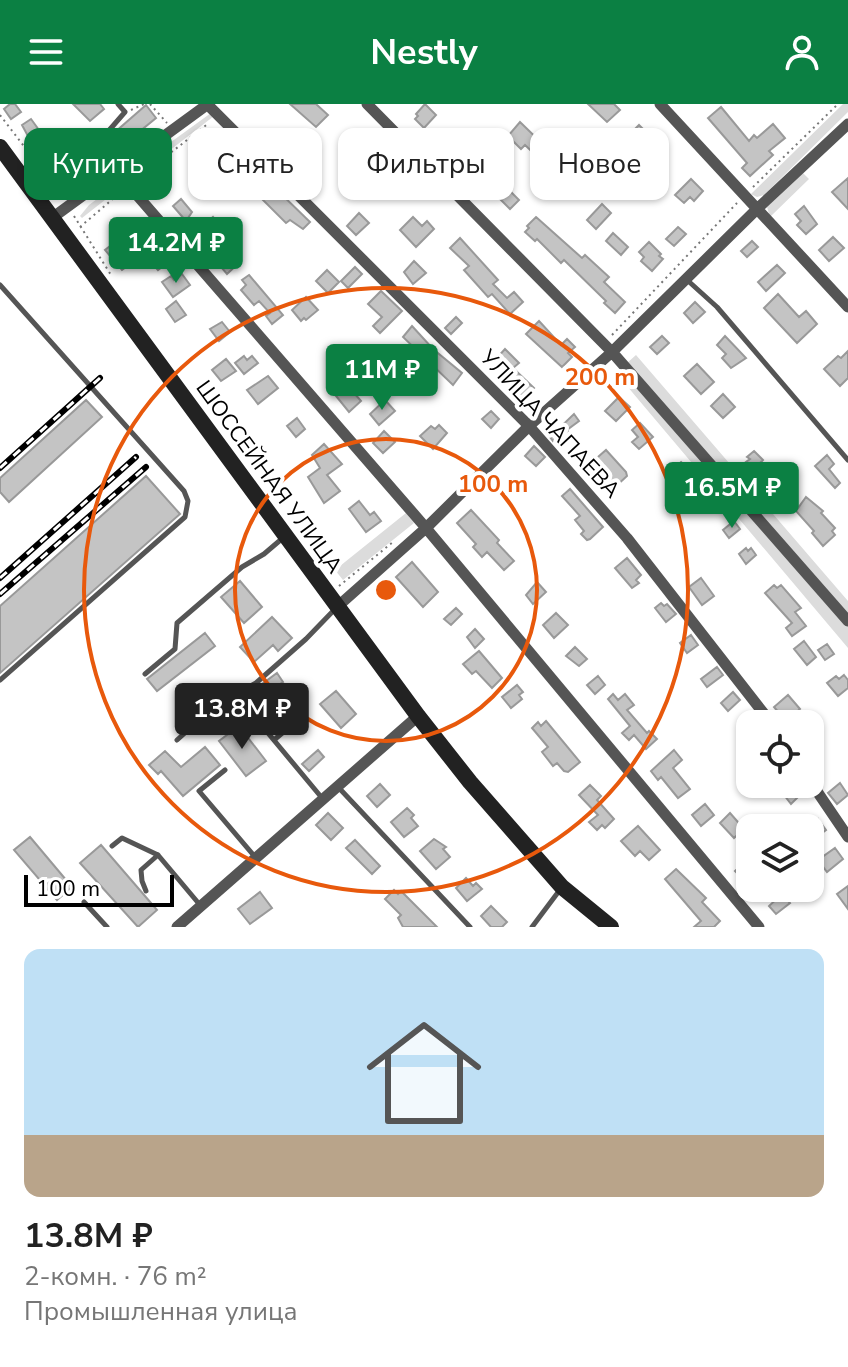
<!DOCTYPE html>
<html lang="ru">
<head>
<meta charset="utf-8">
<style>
  body { margin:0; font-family:"Nunito Sans",sans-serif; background:#f6f6f6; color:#222; height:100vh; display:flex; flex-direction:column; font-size:30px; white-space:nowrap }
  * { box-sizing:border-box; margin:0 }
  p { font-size:26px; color:#767676 }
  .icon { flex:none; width:44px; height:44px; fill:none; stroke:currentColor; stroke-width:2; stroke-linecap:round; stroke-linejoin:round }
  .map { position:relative; height:823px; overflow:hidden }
  .panel { display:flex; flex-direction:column; background:#fff; flex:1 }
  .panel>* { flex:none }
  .banner { position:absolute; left:24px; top:24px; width:800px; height:72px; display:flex; gap:16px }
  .tools { position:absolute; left:736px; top:606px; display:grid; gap:16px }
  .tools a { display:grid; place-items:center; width:88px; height:88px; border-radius:16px; background:#fff; box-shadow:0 2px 6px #0004; font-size:40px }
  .scale { position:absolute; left:24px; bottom:20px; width:150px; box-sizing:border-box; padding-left:8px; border:4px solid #000; border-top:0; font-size:22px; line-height:28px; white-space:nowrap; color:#000; -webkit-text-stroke:6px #fff; paint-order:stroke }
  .price { position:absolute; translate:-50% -68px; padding:0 18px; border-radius:8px; background:#0b8043; color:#fff; font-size:26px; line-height:52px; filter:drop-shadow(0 2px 4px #0008) }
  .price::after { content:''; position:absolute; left:50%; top:48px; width:24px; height:18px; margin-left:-12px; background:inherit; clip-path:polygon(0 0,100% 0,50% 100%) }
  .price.current { background:#222; color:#fff }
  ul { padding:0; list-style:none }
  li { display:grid; align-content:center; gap:16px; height:424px; padding:0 24px }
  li+li { border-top:2px solid #e0e0e0 }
  li span { display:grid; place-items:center; height:248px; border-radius:16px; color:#555 }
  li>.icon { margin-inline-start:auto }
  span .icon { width:144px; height:144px; fill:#fffc; stroke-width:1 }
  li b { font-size:34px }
  .chip { padding:0 28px; border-radius:16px; background:#fff; box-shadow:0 2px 6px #0004; font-size:28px; line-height:72px }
  .chip.current { background:#0b8043; color:#fff }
  header { display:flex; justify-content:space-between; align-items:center; height:104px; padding:0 24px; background:#0b8043; color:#fff; font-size:36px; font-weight:700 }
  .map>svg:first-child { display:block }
  .green { fill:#dcdcdc }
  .building { fill:#c4c4c4; stroke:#999; stroke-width:2 }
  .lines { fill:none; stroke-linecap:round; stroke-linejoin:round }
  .path { stroke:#777; stroke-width:2; stroke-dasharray:2 4; stroke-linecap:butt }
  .service { stroke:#555; stroke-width:5 }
  .minor { stroke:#555; stroke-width:11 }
  .secondary { stroke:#222; stroke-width:16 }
  .rail-casing { stroke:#000; stroke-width:6 }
  .rail { stroke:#fff; stroke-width:3; stroke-dasharray:9; stroke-linecap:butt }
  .ring { fill:none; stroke:#e8590c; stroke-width:4 }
  .labels { text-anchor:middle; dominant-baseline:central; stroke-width:8; stroke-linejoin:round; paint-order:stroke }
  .street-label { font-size:22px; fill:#000; stroke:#fff }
  .centre { fill:#e8590c; stroke:#fff; stroke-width:4 }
  .ring-label { font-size:24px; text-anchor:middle; font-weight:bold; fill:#e8590c; stroke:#fff; stroke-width:8; stroke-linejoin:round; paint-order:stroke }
</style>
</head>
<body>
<header><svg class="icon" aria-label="menu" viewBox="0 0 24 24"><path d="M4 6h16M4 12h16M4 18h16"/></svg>Nestly<svg class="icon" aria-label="person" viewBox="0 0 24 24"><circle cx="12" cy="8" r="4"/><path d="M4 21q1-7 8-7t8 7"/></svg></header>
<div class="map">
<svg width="848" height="823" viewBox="0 0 848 823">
  <rect width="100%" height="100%" fill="#fff"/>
  <path class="green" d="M843,0H848V8L764,91L757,93L751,90Z
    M211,9L214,12L133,75V67L138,62Z
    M803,69L809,75L770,113L767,103Z
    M121,77L124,81L82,114L80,112L89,101Z
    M636,251L848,497V544L616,269Z
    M406,409L414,419L343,476L335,466Z"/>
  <path class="building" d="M10,0H15L21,8L11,15L4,5Z
    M73,0H100L104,5L90,17Z
    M290,0H316L328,11L316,23Z
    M425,0L436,11L424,24L415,15L418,12L416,10Z
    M588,0H614L620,6L607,18Z
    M146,1L156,14L123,41L114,29Z
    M721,3L749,37L754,31L757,34L773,20L785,34L769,47L773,51L750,72L742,64L747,59L708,14Z
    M31,15L39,26L29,34L22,21Z
    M520,18L555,52L546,61L525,41L521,45L508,32Z
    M639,21L648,30L634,44L625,35Z
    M278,28L290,40L278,52L266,40Z
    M452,30L463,40L457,46L454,44L450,48L442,41Z
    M221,31L231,41L219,53L209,42Z
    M353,36L359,43L348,55L341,48Z
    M64,47L72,59L58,69L50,57Z
    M378,57L388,67L379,76L369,66Z
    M483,57L493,66L482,78L472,69Z
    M160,63L170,75L158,85L148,73Z
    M610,66L617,74L607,84L599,77Z
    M572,72L581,81L572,90L562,83Z
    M848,74V105L832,88Z
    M691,75L703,87L694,97L690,93L684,99L675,91Z
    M275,84L310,118L303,125L290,116L286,119L263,96Z
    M507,84L519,96L510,105L498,93Z
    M181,95L192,108L186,117L173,102Z
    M602,100L611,109L596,125L587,116Z
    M804,102L817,120L806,130L797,121L801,117L795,110Z
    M359,109L369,119L356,131L347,122Z
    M213,113L224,125L215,133L204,121Z
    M413,113L422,122L427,117L434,125L416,143L400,126Z
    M536,113L582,154L585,151L609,173L604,178L625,198L615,209L604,199L606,197L564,156L561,159L537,135L535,137L525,128L529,124L527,122Z
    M140,119L168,158L158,166L144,150L122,166L105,146Z
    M678,123L686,130L674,142L666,135Z
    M613,129L628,143L621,151L606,137Z
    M833,133L844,144L829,157L819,146Z
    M460,134L498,176L493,180L507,194L514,188L523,198L510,210L492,190L488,193L464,166L469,162L450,144Z
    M752,137L758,143L747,153L741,147Z
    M649,138L661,150L659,152L663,155L652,167L641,157L644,153L639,148Z
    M231,146L241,157L227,170L221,163L226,159L222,154Z
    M414,157L426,169L413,180L404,168Z
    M777,161L785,169L766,187L758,178Z
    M355,163L362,170L348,184L341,177Z
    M327,166L339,178L328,189L316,177Z
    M182,170L190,181L173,193L162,178L171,172L174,176Z
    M249,171L283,211L272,220L266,212L270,209L259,197L254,201L241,186L246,181L242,176Z
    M381,187L402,207L380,229L373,222L382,213L368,200Z
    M778,190L799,213L806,207L817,220L797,239L764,204Z
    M306,193L318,206L306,216L304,214L301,217L292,206Z
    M176,197L186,211L175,218L166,205Z
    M695,198L705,208L693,219L684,209Z
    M456,213L462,219L451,230L445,224Z
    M539,217L561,241L567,235L575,243L568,249L572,253L562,263L526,230Z
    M222,218L230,228L219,237L210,225Z
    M412,222L433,245L462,269L453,281L403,233Z
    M662,232L669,239L657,250L650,243Z
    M725,232L746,254L731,264L722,254L726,250L717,241Z
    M505,245L519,259L513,264L534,284L522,296L495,264L499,260L495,256Z
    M848,247V274L840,282L824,265L838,252L841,254Z
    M244,252L247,256L252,252L258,259L244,270L235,259Z
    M226,255L236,267L221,277L212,266Z
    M697,260L714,278L701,290L684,272Z
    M268,272L278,284L258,300L247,286Z
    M341,274L361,297L349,308L328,282L336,275L338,278Z
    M723,290L735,303L723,314L711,302Z
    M619,293L630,303L616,317L605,307Z
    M86,296L102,313L9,398L0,388V374Z
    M385,296L395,307L379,321L370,310Z
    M491,307L499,315L491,324L482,315Z
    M574,310L579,317L567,326L572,332L565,340L558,333L553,337L550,333Z
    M297,314L305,325L296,333L287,322Z
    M640,319L653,333L639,345L632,338L638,333L632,326Z
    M439,321L447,329L433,345L420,332L431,322L435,325Z
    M384,327L395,338L383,349L373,339Z
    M324,340L342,360L327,371L340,387L324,399L308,373L320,364L312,351Z
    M534,342L545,353L536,362L525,352Z
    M606,346L626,368L627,372L614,384L591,359Z
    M754,347L763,356L753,366L746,358L750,355L747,353Z
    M827,351L834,360L829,365L840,379L835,384L815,362Z
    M681,358L687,364L672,378L666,371Z
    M146,372L180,410L0,569V502Z
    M777,372L788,384L780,392L768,380Z
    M708,384L718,395L706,406L696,394Z
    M570,385L603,423L590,435L587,436L581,430L584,427L575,416L580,412L562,392Z
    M806,393L823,407L821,409L835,424L832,427L835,431L823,442L812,429L814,427L796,407Z
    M359,397L370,411L374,408L381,417L366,428L349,405Z
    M471,406L499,436L497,439L514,457L504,466L487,448L482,453L473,443L476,440L457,419Z
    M734,417L740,425L729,434L723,426Z
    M746,444L748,447L751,444L756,451L746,460L739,450Z
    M627,454L641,471L636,476L639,479L632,484L615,464Z
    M412,458L438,488L423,503L396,473Z
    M701,474L714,492L702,501L689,483Z
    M240,477L262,503L244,519L221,493Z
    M537,478L546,488L533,500L526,491Z
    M774,481L777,484L781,481L801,504L795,508L806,522L792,532L786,524L792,519L765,489Z
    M661,499L664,502L667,500L676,510L666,518L655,504Z
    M456,504L462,510L451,521L444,515Z
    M556,509L568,521L554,534L543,521Z
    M272,513L292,534L278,547L273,541L254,558L240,543Z
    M475,525L484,535L475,544L467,533Z
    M205,529L215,542L157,587L147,575Z
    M691,531L698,541L687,549L680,539Z
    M804,537L816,553L807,561L794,545Z
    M827,540L834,550L825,556L818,546Z
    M575,543L587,555L579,562L566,552Z
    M479,547L502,574L492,584L476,567L472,570L463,560Z
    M717,563L723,571L707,583L701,575Z
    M277,569L283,578L276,583L293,603L271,621L254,600L248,604L242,595Z
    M844,571L848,576V584L838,592L827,579L836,572L839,575Z
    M598,572L605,581L595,590L587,581Z
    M517,581L523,588L519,591L522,595L511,604L502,593Z
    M336,587L356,610L341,624L320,600Z
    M733,588L740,596L728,607L721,599Z
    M613,590L618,596L625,590L634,601L627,606L647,629L649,627L657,635L646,645L634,631L629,636L622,629L630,622L608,595Z
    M788,591L800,605L786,617L774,603Z
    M546,617L580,658L568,668L564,667L557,659L553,662L542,648L548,643L532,624L538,618L541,622Z
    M239,622L266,657L246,672L219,637Z
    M205,643L220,661L183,692L161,667L158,670L149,661L165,647L181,663Z
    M318,646L324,653L309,667L302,660Z
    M674,646L682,656L673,664L690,685L678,694L661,673L658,676L651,667Z
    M840,679L848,691L837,700L828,689Z
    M380,680L390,691L377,703L367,692Z
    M791,680L801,690L791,700L781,687Z
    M590,681L601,692L597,696L614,715L605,724L602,721L597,726L589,718L598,711L579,691Z
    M705,700L714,711L701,722L692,711Z
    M407,704L414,711L411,714L418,722L404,733L391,718Z
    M328,709L343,724L331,736L316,721Z
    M730,709L744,725L734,734L720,719Z
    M818,715L826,726L810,738V721Z
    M638,722L660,746L649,756L640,747L635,752L621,737Z
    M30,733L72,783L57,796L14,746Z
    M434,735L446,743L443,745L450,753L436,765L420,747Z
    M355,736L380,762L372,770L346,744Z
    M101,741L157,806L138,823L80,759Z
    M835,744L843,755L827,768L818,756Z
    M746,757L750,761V782L735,767Z
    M676,765L706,794L702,798L720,817L714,823H694L701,817L665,775Z
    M466,774L473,782L476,779L482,785L467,797L456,784Z
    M848,782V805L837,790Z
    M394,786L398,790L401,787L437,823H403L398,814L401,811L385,795Z
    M260,788L272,804L250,820L238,805Z
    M782,790L790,799L776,810L769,802Z
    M491,802L507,818L502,823H491L481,812Z"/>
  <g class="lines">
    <path class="path" d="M150,0L167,19
      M131,6L144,0
      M0,11L63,93
      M138,74L209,19
      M753,83L838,0
      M57,86L91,71
      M74,112L111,171
      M80,123L121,88
      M612,231L737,99
      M339,482L393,438"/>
    <path class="service" d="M116,67L105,31L125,8L118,0
      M686,175L717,203L848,356
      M0,181L184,387L188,397L185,413L0,576
      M145,570L175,545L177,519L242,463L264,450L284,433
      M258,617L322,694
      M177,636L215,602L256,579L306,535L336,504
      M274,636L300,614
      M225,666L199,687L255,753
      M339,684L470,823
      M112,742L122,734L158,751L200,801
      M146,787L142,777L141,766L158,751
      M84,798L107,823
      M532,823L559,787"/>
    <path class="minor" d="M207,0L529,322L627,434L772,620
      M367,0L612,248L848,517
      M660,0L848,203
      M116,67L426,424L759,823
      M52,114L208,0
      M337,503L426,424L529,322L612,248L757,105L848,20
      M810,677L848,733
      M177,823L418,612"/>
    <path class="secondary" d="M0,43L418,612L470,678L562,783L611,823"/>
    <g class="rail-casing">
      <path id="rail" d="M0,364L100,274
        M0,474L136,353
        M0,490L146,363"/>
    </g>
    <use href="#rail" class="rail"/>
  </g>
  <g class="ring">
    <circle cx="386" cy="486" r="151"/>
    <circle cx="386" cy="486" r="302"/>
  </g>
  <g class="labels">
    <g class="street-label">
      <text transform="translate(550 320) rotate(47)">УЛИЦА ЧАПАЕВА</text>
      <text transform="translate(269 373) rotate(54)">ШОССЕЙНАЯ УЛИЦА</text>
    </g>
  </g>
  <circle cx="386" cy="486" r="12" class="centre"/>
  <g class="ring-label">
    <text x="600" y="281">200 m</text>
    <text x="493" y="388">100 m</text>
  </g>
</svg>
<div class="tools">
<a><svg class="icon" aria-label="locate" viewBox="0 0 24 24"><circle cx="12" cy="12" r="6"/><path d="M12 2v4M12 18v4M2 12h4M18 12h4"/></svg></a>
<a><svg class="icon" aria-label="layers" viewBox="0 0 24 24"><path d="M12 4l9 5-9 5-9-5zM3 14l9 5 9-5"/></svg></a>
</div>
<div class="scale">100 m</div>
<b class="price" style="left:176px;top:181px">14.2M ₽</b>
<b class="price" style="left:382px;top:308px">11M ₽</b>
<b class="price" style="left:732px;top:426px">16.5M ₽</b>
<b class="price current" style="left:242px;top:647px">13.8M ₽</b>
<div class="banner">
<a class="chip current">Купить</a>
<a class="chip">Снять</a>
<a class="chip">Фильтры</a>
<a class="chip">Новое</a>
</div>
</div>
<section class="panel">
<ul>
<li><span style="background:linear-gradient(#bfe0f5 75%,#b9a48a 0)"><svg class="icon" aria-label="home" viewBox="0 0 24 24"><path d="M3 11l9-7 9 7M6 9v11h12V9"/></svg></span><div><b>13.8M ₽</b><p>2-комн. · 76 m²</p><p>Промышленная улица</p></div></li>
</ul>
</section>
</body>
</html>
